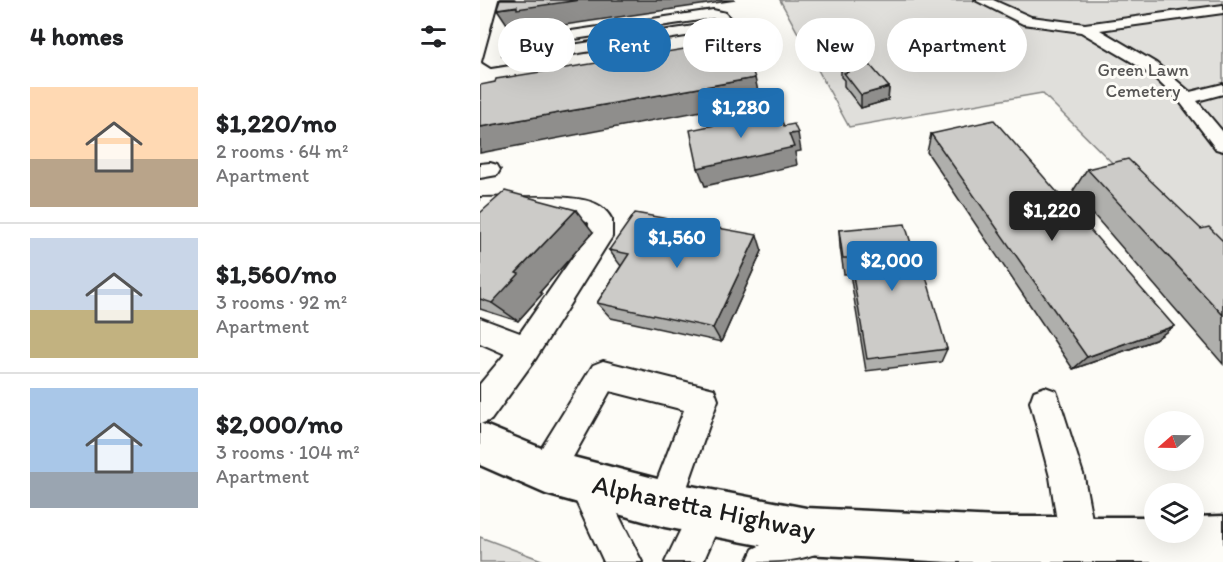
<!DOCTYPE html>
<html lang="en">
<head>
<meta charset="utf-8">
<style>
  body { margin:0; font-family:Itim,sans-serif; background:#f6f6f6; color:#202124; height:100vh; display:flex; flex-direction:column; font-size:22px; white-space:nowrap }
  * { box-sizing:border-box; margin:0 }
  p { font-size:20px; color:#757577 }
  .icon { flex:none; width:33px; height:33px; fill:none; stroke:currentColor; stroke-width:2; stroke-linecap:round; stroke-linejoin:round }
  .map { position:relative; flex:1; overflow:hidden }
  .sheet { display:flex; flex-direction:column; background:#fff; width:480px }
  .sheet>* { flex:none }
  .banner { position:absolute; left:18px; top:18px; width:570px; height:54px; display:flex; gap:12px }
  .needle { width:39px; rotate:250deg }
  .fabs { position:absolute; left:664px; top:411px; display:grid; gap:12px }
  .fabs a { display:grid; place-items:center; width:60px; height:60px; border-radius:50%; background:#fff; box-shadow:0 6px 24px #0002; font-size:30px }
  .price { position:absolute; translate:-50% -51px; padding:0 14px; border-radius:6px; background:#1f6fb2; color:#fff; font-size:20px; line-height:39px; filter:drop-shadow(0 2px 3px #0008) }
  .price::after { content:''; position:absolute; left:50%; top:36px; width:18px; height:14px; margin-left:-9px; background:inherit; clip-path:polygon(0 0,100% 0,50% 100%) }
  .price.active { background:#222; color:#fff }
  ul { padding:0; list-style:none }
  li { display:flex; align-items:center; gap:18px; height:150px; padding:0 30px }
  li+li { border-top:2px solid #e0e0e0 }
  li span { display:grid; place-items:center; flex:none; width:168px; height:120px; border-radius:0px; color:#555 }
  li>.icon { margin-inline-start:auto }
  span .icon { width:72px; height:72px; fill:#fffc; stroke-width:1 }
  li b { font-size:26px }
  h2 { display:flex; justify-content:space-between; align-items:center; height:72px; padding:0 30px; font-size:26px }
  .pill { padding:0 21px; border-radius:27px; background:#fff; box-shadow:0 6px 24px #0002; font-size:21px; line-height:54px }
  .pill.active { background:#1f6fb2; color:#fff }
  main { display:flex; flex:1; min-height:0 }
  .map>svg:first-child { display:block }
  .green { fill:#e0dfdb; stroke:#7e7e7c; stroke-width:1.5 }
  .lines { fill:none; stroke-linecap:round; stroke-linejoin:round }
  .minor-casing { stroke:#1c1c1c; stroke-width:4 }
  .highway-casing { stroke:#1c1c1c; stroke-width:5 }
  .minor { fill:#fdfcf7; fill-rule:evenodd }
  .highway { fill:#fdfcf7; fill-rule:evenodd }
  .wall { fill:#afafac; stroke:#1c1c1c; stroke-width:1.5 }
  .shaded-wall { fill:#8f8e8c; stroke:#1c1c1c; stroke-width:1.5 }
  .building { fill:#cccbc8; stroke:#1c1c1c; stroke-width:1.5 }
  .labels { text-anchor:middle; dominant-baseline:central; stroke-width:6; stroke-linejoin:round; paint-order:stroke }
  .far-park-label { font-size:18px; fill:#575655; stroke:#fdfcf7 }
  .near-street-label { font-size:27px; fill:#1c1c1c; stroke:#fdfcf7 }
</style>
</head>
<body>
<main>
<section class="sheet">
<h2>4 homes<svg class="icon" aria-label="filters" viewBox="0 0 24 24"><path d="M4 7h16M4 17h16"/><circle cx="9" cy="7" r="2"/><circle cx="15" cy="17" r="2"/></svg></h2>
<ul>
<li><span style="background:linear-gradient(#ffd9b3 60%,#b9a48a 0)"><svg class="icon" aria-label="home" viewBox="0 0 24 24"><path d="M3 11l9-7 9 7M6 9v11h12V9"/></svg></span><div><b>$1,220/mo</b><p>2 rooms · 64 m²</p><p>Apartment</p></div></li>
<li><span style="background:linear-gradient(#c9d6e8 60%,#c2b280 0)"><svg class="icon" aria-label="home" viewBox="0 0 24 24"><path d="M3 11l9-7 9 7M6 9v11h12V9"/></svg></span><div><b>$1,560/mo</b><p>3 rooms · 92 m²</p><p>Apartment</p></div></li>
<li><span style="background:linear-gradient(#a9c7e8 70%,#9aa5b1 0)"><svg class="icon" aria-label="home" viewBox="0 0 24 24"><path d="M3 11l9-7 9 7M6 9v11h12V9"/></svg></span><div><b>$2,000/mo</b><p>3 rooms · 104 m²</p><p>Apartment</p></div></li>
</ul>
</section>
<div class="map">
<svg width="743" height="562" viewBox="0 0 743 562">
  <rect width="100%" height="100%" fill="#fdfcf7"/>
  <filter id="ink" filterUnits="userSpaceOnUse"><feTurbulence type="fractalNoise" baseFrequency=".0167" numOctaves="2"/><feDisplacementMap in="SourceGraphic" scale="12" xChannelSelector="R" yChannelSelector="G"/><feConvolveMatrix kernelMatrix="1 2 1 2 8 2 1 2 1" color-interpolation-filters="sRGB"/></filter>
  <g filter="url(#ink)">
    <path class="green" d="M300,0H743V273L562,93L369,127Z
      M0,537L67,562H0Z"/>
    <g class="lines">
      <g class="minor-casing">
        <path id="minor" d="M20,0H34L24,41L233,10L246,13L252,22L237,31L11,67L3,62ZM233,18L237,21L233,23L21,56L22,50Z
          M495,0H513L551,17L605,24L743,5V13L620,30L676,63L710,92L743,84V94L717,101L743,132V151L736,149L700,102L676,79L652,62L601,32L543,24Z
          M10,163L17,165L20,170L17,175L0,178V164Z
          M0,198C27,198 94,193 116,204C123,207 129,214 132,220V237L128,243L56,358L11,420L0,424V384L25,354L0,343V318L40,333L108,235L109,223C92,208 25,214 0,214Z
          M123,361L234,389L238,400L197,516L185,521L173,516L168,504L204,410L130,391L78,484L66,489L54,484L49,472L54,460L113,365Z
          M565,387L576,391L580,402L604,477L616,540L611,553L598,558L585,553L580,540L570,477L550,402L554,391Z
          M104,465L116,470L162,562H124L87,482L92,470Z
          M227,494L239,500L245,512L223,562H185L215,500Z
          M339,517L352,522L357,535C343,562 299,562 267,562L273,549Z"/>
      </g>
      <g class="highway-casing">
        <path id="highway" d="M0,423L66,450L185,481L326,508L518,517H675V532H714V517L743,516V562H470L326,554L185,527L66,494L0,465Z"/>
      </g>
      <use href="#minor" class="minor"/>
      <use href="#highway" class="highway"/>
    </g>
    <path class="wall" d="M363,39L380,45V51L370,54L363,45Z
      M361,64L409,87L408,100L381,108L364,86V80L361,77Z
      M451,134L694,326L675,340L593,369L447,152Z
      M607,169L743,241V364L593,191Z
      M0,213L113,232L60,292L62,294L38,321L0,309Z
      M359,230L433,250L467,349L461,362L386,371L370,274H364L360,247Z
      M129,250L282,251L241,342L131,318L117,303L141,266Z"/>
    <path class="shaded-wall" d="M100,0H255L50,30L48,28L31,30L17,9Z
      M380,45V51L370,54V47Z
      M275,78L280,100L0,153V127Z
      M409,87L408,100L381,108V95Z
      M318,133L321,151L315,152L317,165L225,186L218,168L309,134Z
      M96,210L113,232L60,292L62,294L38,321L12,303L36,273Z
      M277,235L282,251L241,342L233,328Z
      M694,326L675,340L593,369L607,357Z"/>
    <path class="building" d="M20,0H100L37,9V6L17,9Z
      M373,37L380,45L370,47L363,39Z
      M261,40L275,78L0,127V85L15,82L16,79Z
      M384,58L409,87L381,95L364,73L368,72L361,64Z
      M298,112L304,126L314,124L318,133L309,134L314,147L218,168L210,130Z
      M514,120L694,326L607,357L451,134Z
      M648,159L721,229L729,227L743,241V315L607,169Z
      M25,191L96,210L36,273L39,274L12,303L0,299V213Z
      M155,213L277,235L233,328L117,303L149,254L129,250Z
      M425,224L433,250L438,249L467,349L387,359L370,258H363L359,230Z"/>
  </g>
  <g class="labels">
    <g class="far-park-label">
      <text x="663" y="70">Green Lawn<tspan x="663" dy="21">Cemetery</tspan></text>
    </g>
    <g class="near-street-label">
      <text transform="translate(224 507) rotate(12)">Alpharetta Highway</text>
    </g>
  </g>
</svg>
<div class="fabs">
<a><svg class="needle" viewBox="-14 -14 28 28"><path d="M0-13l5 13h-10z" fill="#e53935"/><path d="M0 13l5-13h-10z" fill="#757577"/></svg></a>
<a><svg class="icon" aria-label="layers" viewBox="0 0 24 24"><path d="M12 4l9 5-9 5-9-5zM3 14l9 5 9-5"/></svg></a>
</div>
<b class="price" style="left:261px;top:139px">$1,280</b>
<b class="price active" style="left:572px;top:242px">$1,220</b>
<b class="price" style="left:197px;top:269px">$1,560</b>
<b class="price" style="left:412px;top:292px">$2,000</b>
<div class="banner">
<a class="pill">Buy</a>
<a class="pill active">Rent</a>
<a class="pill">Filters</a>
<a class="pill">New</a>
<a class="pill">Apartment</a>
</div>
</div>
</main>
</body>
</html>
